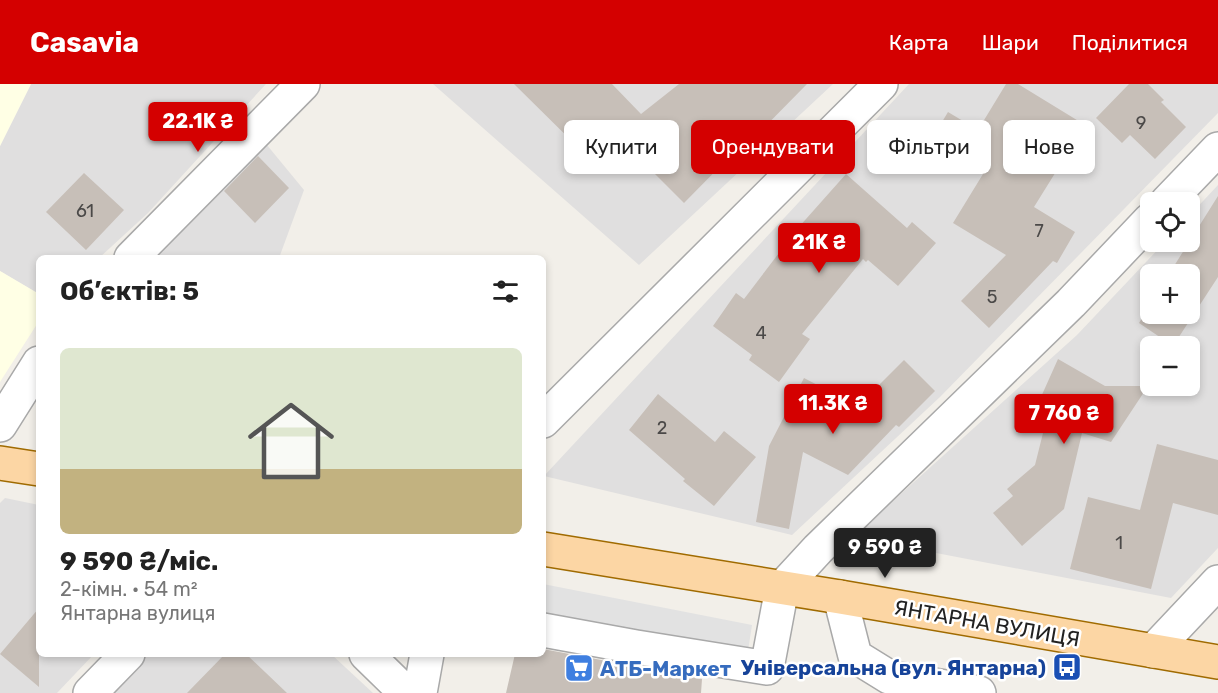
<!DOCTYPE html>
<html lang="uk">
<head>
<meta charset="utf-8">
<style>
  body { margin:0; font-family:Rubik,sans-serif; background:#f6f6f6; color:#222; height:100vh; display:flex; flex-direction:column; font-size:22px; white-space:nowrap }
  * { box-sizing:border-box; margin:0 }
  p { font-size:20px; color:#767676 }
  .icon { flex:none; width:33px; height:33px; fill:none; stroke:currentColor; stroke-width:2; stroke-linecap:round; stroke-linejoin:round }
  .map { position:relative; flex:1; overflow:hidden }
  .sheet { position:absolute; left:36px; top:171px; width:510px; height:402px; display:flex; flex-direction:column; background:#fff; border-radius:9px; box-shadow:0 3px 9px #0003 }
  .sheet>* { flex:none }
  .top-card { position:absolute; left:564px; top:36px; width:564px; height:54px; display:flex; gap:12px }
  .controls { position:absolute; left:1140px; top:108px; display:grid; gap:12px }
  .controls a { display:grid; place-items:center; width:60px; height:60px; border-radius:9px; background:#fff; box-shadow:0 3px 9px #0003; font-size:30px }
  .price { position:absolute; translate:-50% -51px; padding:0 14px; border-radius:6px; background:#d40000; color:#fff; font-size:20px; line-height:39px; filter:drop-shadow(0 2px 3px #0008) }
  .price::after { content:''; position:absolute; left:50%; top:36px; width:18px; height:14px; margin-left:-9px; background:inherit; clip-path:polygon(0 0,100% 0,50% 100%) }
  .price.current { background:#222; color:#fff }
  ul { padding:0; list-style:none }
  li { display:grid; align-content:center; gap:12px; height:318px; padding:0 24px }
  li+li { border-top:2px solid #e0e0e0 }
  li span { display:grid; place-items:center; height:186px; border-radius:9px; color:#555 }
  li>.icon { margin-inline-start:auto }
  span .icon { width:108px; height:108px; fill:#fffc; stroke-width:1 }
  li b { font-size:26px }
  h2 { display:flex; justify-content:space-between; align-items:center; height:72px; padding:0 24px; font-size:26px }
  .tag { padding:0 21px; border-radius:9px; background:#fff; box-shadow:0 3px 9px #0003; font-size:21px; line-height:54px }
  .tag.current { background:#d40000; color:#fff }
  header { display:flex; align-items:center; gap:36px; box-sizing:border-box; height:84px; padding:0 30px; background:#d40000; color:#fff }
  header strong { font-size:28px }
  nav { display:flex; gap:33px; margin-inline-start:auto; font-size:21px }
  .map>svg:first-child { display:block }
  .residential { fill:#e0dfdf; fill-rule:evenodd }
  .education { fill:#ffffe5 }
  .parking { fill:#e2e2e2 }
  .building { fill:#c7bfb8 }
  .lines { fill:none; stroke-linecap:round; stroke-linejoin:round }
  .minor-casing { stroke:#a9a9a9; stroke-width:36 }
  .major-casing { stroke:#a06b00; stroke-width:36 }
  .minor { stroke:#fff; stroke-width:33 }
  .major { stroke:#fcd6a4; stroke-width:33 }
  .labels { text-anchor:middle; dominant-baseline:central; stroke-width:5; stroke-linejoin:round; paint-order:stroke }
  .number-label { font-size:18px; fill:#4b4948 }
  .street-label { font-size:21px; fill:#222; stroke:#fff }
  .transit-label { font-size:21px; font-weight:bold; fill:#164399; stroke:#fff; text-anchor:end }
  .shop-label { font-size:21px; font-weight:bold; fill:#366cbe; stroke:#fff; text-anchor:start }
</style>
</head>
<body>
<header>
<strong>Casavia</strong>
<nav><a>Карта</a><a>Шари</a><a>Поділитися</a></nav>
</header>
<div class="map">
<svg width="1218" height="609" viewBox="0 0 1218 609">
  <rect width="100%" height="100%" fill="#f2efe9"/>
  <path class="residential" d="M31,0H266L148,129L99,174H39V210L0,187V62Z
    M433,0H833L639,181Z
    M909,0H1218V29L940,313L792,451L544,392Z
    M262,55L304,106L279,174H150Z
    M1218,101V464L1171,514L853,453L1077,251L1165,158H1190V131ZM1150,190H1190V230H1150ZM1150,262H1190V302H1150Z
    M5,414L39,421V570H94L57,609H0V419Z
    M148,570H331L373,609H107Z"/>
  <path class="education" d="M0,0H31L0,62Z
    M0,187L39,210V237L0,298Z"/>
  <path class="parking" d="M543,500L752,541L747,573L543,538Z"/>
  <path class="building" d="M514,0H612L641,30L679,0H807L754,54L751,51L684,119L617,52L592,77Z
    M1006,0H1018L1085,41L1034,123L1075,148L1057,179L1053,177L989,244L961,217L1006,171L953,139L983,90L930,58L948,28L978,46Z
    M1129,0H1148L1164,16L1161,18L1186,43L1155,75L1130,51L1122,59L1096,34Z
    M258,72L289,104L255,139L224,107Z
    M84,89L124,126L86,166L46,128Z
    M846,90L907,144L912,138L936,159L898,202L868,176L866,178L863,175L802,250L810,255L779,298L749,276L752,271L713,242L736,209L744,215L798,144Z
    M1218,112V193L1173,262L1139,239L1150,221V230H1190V190H1169Z
    M1058,275L1105,302H1148L1111,358L1082,349L1064,425L1022,462L993,429L1013,412L1007,405L1035,381L1046,337L1032,333Z
    M904,276L935,307L899,343L896,341L848,391L803,368L789,445L756,438L769,362L804,294L858,322Z
    M658,310L715,358L724,347L756,373L714,422L683,397L685,395L629,346Z
    M1157,360L1218,376V431L1173,419L1151,505L1070,485L1088,413L1140,426Z
    M39,524V603L0,570Z
    M543,565L702,595L701,609H506L515,570H543Z
    M225,570H246L287,609H187Z"/>
  <g class="lines">
    <g class="minor-casing">
      <path id="minor" d="M1167,118L1218,65
        M131,174L303,0
        M543,337L881,0
        M0,341L39,279
        M840,513L855,572L889,593L979,609
        M543,546L636,563L767,584L782,504L818,465L1071,219L1150,136
        M1153,567L1218,498
        M366,570L406,609
        M90,609L128,570
        M420,609L427,570"/>
    </g>
    <g class="major-casing">
      <path id="major" d="M0,379L39,385
        M543,465L840,513L1218,578"/>
    </g>
    <use href="#minor" class="minor"/>
    <use href="#major" class="major"/>
  </g>
  <defs>
    <g id="bus-square" transform="scale(1.5)"><rect x="-9" y="-9" width="18" height="18" rx="4" fill="#1a4fb4" stroke="#fff"/><path d="M-5-6H5V4H4V6H2V4H-2V6H-4V4H-5ZM-3.5-4V0h7V-4ZM-3.5 1.2v1.5H-2V1.2ZM2 1.2v1.5H3.5V1.2Z" fill="#fff"/></g>
    <g id="supermarket-square" transform="scale(1.5)"><rect x="-9" y="-9" width="18" height="18" rx="4" fill="#3f7fe0" stroke="#fff"/><path d="M-6-5.5h2.5l.6 2H6L4.5 2H-2.5L-4.4-4H-6ZM-1.5 3.2a1.3 1.3 0 1 0 .1 0ZM3 3.2a1.3 1.3 0 1 0 .1 0Z" fill="#fff"/></g>
  </defs>
  <g fill-rule="evenodd">
    <use href="#bus-square" x="1067" y="583"/>
    <use href="#supermarket-square" x="579" y="584"/>
  </g>
  <g class="labels">
    <g class="number-label">
      <text x="1141" y="39">9</text>
      <text x="85" y="127">61</text>
      <text x="1039" y="147">7</text>
      <text x="992" y="213">5</text>
      <text x="761" y="249">4</text>
      <text x="662" y="344">2</text>
      <text x="1119" y="459">1</text>
    </g>
    <g class="street-label">
      <text transform="translate(987 539) rotate(10)">ЯНТАРНА ВУЛИЦЯ</text>
    </g>
    <g class="transit-label">
      <text x="1046" y="583">Універсальна (вул. Янтарна)</text>
    </g>
    <g class="shop-label">
      <text x="600" y="584">АТБ-Маркет</text>
    </g>
  </g>
</svg>
<div class="controls">
<a><svg class="icon" aria-label="locate" viewBox="0 0 24 24"><circle cx="12" cy="12" r="6"/><path d="M12 2v4M12 18v4M2 12h4M18 12h4"/></svg></a>
<a>+</a>
<a>−</a>
</div>
<b class="price" style="left:198px;top:69px">22.1K ₴</b>
<b class="price" style="left:819px;top:190px">21K ₴</b>
<b class="price" style="left:833px;top:351px">11.3K ₴</b>
<b class="price" style="left:1064px;top:361px">7 760 ₴</b>
<b class="price current" style="left:885px;top:495px">9 590 ₴</b>
<div class="top-card">
<a class="tag">Купити</a>
<a class="tag current">Орендувати</a>
<a class="tag">Фільтри</a>
<a class="tag">Нове</a>
</div>
<section class="sheet">
<h2>Об’єктів: 5<svg class="icon" aria-label="filters" viewBox="0 0 24 24"><path d="M4 7h16M4 17h16"/><circle cx="9" cy="7" r="2"/><circle cx="15" cy="17" r="2"/></svg></h2>
<ul>
<li><span style="background:linear-gradient(#dfe7d0 65%,#c2b280 0)"><svg class="icon" aria-label="home" viewBox="0 0 24 24"><path d="M3 11l9-7 9 7M6 9v11h12V9"/></svg></span><div><b>9 590 ₴/міс.</b><p>2-кімн. · 54 m²</p><p>Янтарна вулиця</p></div></li>
</ul>
</section>
</div>
</body>
</html>
